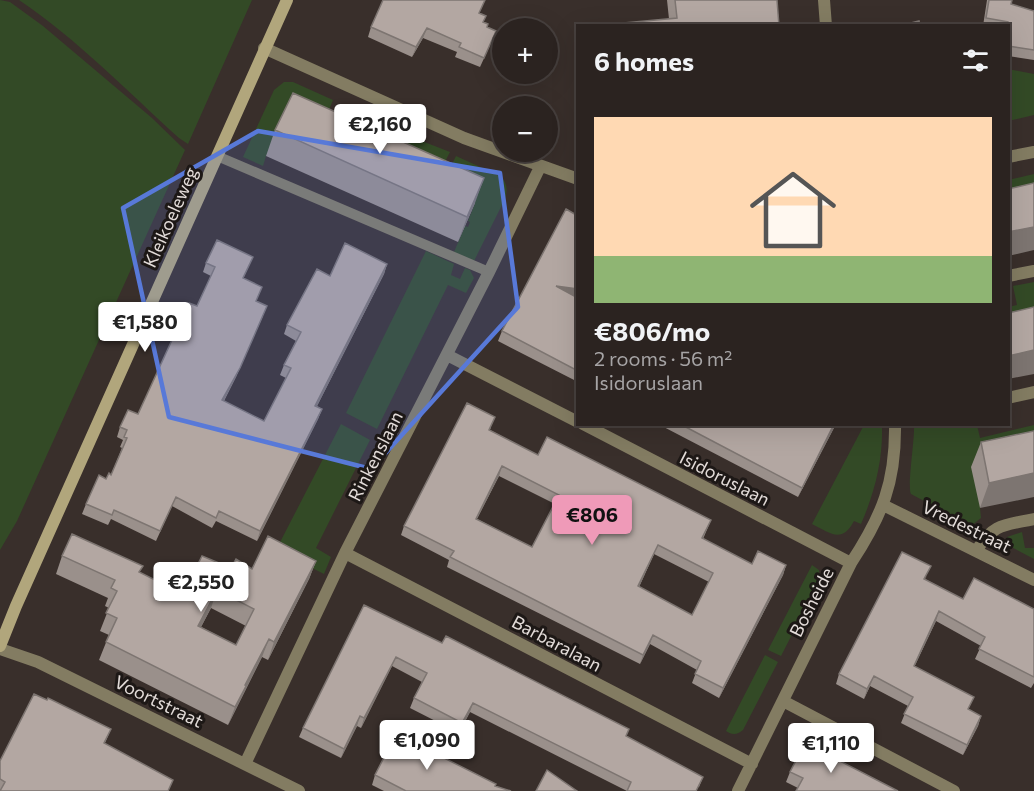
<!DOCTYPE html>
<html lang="en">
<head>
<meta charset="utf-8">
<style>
  body { margin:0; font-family:Commissioner,sans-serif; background:#372f2d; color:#f1f3f6; height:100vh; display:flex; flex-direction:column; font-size:22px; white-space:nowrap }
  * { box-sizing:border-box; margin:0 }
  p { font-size:20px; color:#a6a4a5 }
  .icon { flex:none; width:33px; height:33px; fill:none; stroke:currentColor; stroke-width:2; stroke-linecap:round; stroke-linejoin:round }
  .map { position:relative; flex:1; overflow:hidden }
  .details { position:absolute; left:576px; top:24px; width:434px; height:402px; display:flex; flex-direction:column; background:#2b2320; border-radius:0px; box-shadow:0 6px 24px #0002,0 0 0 2px #47403e }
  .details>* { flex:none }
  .controls { position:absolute; left:492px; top:18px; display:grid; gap:12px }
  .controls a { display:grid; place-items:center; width:66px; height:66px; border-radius:50%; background:#2b2320; box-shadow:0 6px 24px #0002,0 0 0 2px #47403e; font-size:30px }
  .price { position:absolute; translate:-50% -51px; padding:0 14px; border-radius:6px; background:#fff; color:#222; font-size:20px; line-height:39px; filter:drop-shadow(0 2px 3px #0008) }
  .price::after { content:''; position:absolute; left:50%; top:36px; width:18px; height:14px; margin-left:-9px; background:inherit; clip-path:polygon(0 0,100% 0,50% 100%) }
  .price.current { background:#ef9ab8; color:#111 }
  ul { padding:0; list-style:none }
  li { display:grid; align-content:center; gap:12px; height:318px; padding:0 18px }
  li+li { border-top:2px solid #47403e }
  li span { display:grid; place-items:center; height:186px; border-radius:0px; color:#555 }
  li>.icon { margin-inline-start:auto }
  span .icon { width:108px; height:108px; fill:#fffc; stroke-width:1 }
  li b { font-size:26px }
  h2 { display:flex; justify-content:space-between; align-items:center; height:72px; padding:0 18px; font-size:26px }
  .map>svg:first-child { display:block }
  .green { fill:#334a26 }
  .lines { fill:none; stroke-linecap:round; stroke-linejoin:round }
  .lane { stroke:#837c62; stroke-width:10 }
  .street { stroke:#837c62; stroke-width:12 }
  .secondary { stroke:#b1a67c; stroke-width:12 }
  .wall { fill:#9a908b; fill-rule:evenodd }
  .shaded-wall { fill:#7d7571 }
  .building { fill:#b3a7a2; stroke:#7d7571; stroke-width:1.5; fill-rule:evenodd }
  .marked { fill:#5879d8; fill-opacity:0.2; stroke:#5879d8; stroke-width:4.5; stroke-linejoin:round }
  .labels { text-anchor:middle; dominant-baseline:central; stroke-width:6; stroke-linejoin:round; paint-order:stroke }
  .street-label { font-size:18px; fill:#e3dcd9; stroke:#1d1816 }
</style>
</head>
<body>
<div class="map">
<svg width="1034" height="791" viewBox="0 0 1034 791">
  <rect width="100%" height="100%" fill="#392f2b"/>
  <path class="green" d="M0,0L10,2L43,26L152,118L185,150L17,521L0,550Z
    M19,0H252L188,144L179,138C127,91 77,39 19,0Z
    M1008,69L1034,74V115L1008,121Z
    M284,82H293L333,100L319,134L266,156L263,166L243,157L274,90Z
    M340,104L398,130L384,163L326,136Z
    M404,134L450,152L433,185L390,165Z
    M456,156L500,176C507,182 508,190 505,199L474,261L454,252L465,226L468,227L470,222L468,221L475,203L440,188Z
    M1034,174V207L1008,212V180Z
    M426,251L454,264L451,275L460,279L465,268L470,270L474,278L466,293L448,285L377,429L346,413Z
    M1034,282V331L1008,336V307L1017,305L1013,286Z
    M341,424L370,440L316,548L331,557L324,574L276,550Z
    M864,425H882C883,460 875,492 861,524L854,521C842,544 830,533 812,524Z
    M914,425H977L980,438L1034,425V454L980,508L981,518L971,526L911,494C907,487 915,438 914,425Z
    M1022,532L1025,548H1034V559L1004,543L1007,537Z
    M812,565L819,570L820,580L781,656L768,650Z
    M765,655L778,662L743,730C737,735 732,735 726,731Z"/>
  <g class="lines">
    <path class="lane" d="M217,156L489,272"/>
    <path class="street" d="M824,0L826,26
      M264,48L464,138L578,179
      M1008,157L1034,152
      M1008,276L1034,271
      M447,355L578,422
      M1008,398L1034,392
      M583,424L851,563
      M883,505L1034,580
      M977,550C993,523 1006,525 1034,519
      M345,553L752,764
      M0,649L38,662L299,791
      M783,701L954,791
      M245,764L345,553L489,272L540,167
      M738,791L851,563C882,516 896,482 895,424"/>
    <path class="secondary" d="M0,646L16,606L287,0"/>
  </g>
  <path class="wall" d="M667,0H777L779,26H623L624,23L669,19Z
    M987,0H1012L1011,4L1034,11V60L1008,56V26H983Z
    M480,14L484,22L487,27L492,41L480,67L455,57L457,52L423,38L412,57L368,37L371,27Z
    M275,130L475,203L458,242L266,156Z
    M578,216V382L498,341L502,331Z
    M253,257L243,279L257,302L263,316L236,377L224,401L264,421L286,378L280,375L284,365L296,341L284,334L287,325L330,276L387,264L384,274L317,406L322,409L318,419L257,541L216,521L212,528L172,506L156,541L111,519L108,525L82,514L86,504L111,475L122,448L120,447L123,440L117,437L120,427L138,414L197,306L211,276L203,272L206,263Z
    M658,424H836L798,497Z
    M491,427L490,430L538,455L711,520L703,539L752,564L786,565L783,575L719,698L692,683L697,670L650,644L640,664L447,567L449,560L401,535L404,526ZM499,476L555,504L532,547L477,519ZM654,554L709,582L692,615L639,587Z
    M1034,431L980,508L971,467L981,442Z
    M62,556L140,573L183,594L231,568L252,569L316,561L309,579L268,660L262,657L228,725L99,660L109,635L100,631L109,608L105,606L108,598L56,574ZM211,608L246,626L236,645L201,627Z
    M927,576L925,579L963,599L1034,609V683L1031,688L975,659L981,646L936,621L914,667L969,710L981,716L978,726L963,755L901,723L908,706L870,686L864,699L836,684L839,674Z
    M364,605L626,736L703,777L699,787L627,791L470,712L459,733L410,708L414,698L422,682L392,666L361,728L357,726L341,758L299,737L303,728Z
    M47,700L111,729L105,743L0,790V761Z
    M790,772L898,791L798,788L786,782Z
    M375,775L495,786L511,791H384L372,785Z"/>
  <path class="shaded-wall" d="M427,28L423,38L412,57L416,47Z
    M484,178L475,203L458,242L467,217Z
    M1034,227V250L1008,256V232Z
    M387,264L384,274L312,416L315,406Z
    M556,286L578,289V299Z
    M267,306L236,377L219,410L222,400Z
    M1034,350V374L1008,379V356Z
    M322,409L318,419L257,541L260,531Z
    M834,424H836L798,497L802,488Z
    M502,466L499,476L472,528L476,519Z
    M1034,473V497L980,508L989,483Z
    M658,545L654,554L635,596L638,586Z
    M316,561L309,579L268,660L274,642Z
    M786,565L783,575L719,698L723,688Z
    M217,590L211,608L192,644L198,626Z
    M939,611L936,621L910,676L914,666Z
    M653,635L650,644L640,664L643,655Z
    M269,639L262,657L228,725L235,707L245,685Z
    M396,657L392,666L361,728L364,718Z
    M874,676L870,686L864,699L867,689Z
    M473,703L470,712L459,733L462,723Z
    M360,716L357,726L341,758L344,749Z
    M981,716L978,726L963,755L967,745Z"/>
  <path class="building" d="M383,0H485L479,13L486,16L483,22L488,24L487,27L496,31L484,58L459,47L461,43L427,28L416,47L371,27Z
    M675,0H777L779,26H624V23L677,18Z
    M989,0H1012L1011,4L1034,11V50L1008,46V22L986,18Z
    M919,21L920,26H899Z
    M293,93L484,178L467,217L275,130Z
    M1034,183V227L1008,232V189Z
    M566,209L578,216V289L556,286L578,298V371L502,331Z
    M217,240L253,257L243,278L262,287L256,301L267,306L240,368L222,400L264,421L291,368L284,365L301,332L287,325L317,269L330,276L345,243L387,264L315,406L322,409L260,531L219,511L216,518L176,497L160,531L114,510L112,515L86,504L99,475L106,479L109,473L111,475L127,438L124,437L127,430L120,427L128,410L138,414L189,303L197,306L215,267L206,263Z
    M1034,307V350L1008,356V313Z
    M467,403L495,417L489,430L538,455L547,437L711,520L702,538L752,564L758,551L786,565L723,688L695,674L701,661L653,635L643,655L450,557L454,551L404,526ZM502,466L559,495L532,547L476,519ZM658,545L713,573L692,615L638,586Z
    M680,424H834L802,488Z
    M1034,431V473L989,483L981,442Z
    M72,534L143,566L139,572L183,594L202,556L231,568L236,559L252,569L268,536L316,561L274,642L269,639L245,685L246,686L235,707L106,642L117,618L106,613L117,591L111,588L115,580L62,556ZM217,590L254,609L236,645L198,626Z
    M902,552L931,566L924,579L963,599L974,578L1034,609V677L979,649L985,637L939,611L914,666L974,697L968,709L981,716L967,745L904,714L913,697L874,676L867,689L839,674Z
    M364,605L442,643L446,636L629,729L626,736L703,777L696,791H627L631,782L473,703L462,723L414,698L427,673L396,657L364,718L360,716L344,749L303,728Z
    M34,694L47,700L48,698L111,729L104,743L173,780L168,791H0L5,782L0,779V761Z
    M396,734L496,784L495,786L511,791H406L375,775Z
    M805,743L898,791H796L803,778L790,772Z
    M547,770L577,791H536Z"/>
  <path class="marked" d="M258,131L500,173L518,307L371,469L169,417L123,208Z"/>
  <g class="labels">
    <g class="street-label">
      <text transform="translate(170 217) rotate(-66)">Kleikoeleweg</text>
      <text transform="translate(375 456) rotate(-63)">Rinkenslaan</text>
      <text transform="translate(725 478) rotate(27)">Isidoruslaan</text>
      <text transform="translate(967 526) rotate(26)">Vredestraat</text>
      <text transform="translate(811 602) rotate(-63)">Bosheide</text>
      <text transform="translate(557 643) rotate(28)">Barbaralaan</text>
      <text transform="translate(159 701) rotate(26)">Voortstraat</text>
    </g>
  </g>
</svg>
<div class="controls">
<a>+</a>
<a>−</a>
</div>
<b class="price" style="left:380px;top:155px">€2,160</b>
<b class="price" style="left:145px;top:353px">€1,580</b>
<b class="price current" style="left:592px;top:546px">€806</b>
<b class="price" style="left:201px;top:613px">€2,550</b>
<b class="price" style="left:427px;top:771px">€1,090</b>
<b class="price" style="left:831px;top:774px">€1,110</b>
<section class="details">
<h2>6 homes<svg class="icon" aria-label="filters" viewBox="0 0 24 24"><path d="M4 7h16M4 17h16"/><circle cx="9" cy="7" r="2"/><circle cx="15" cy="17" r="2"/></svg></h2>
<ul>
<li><span style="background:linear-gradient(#ffd9b3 75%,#8fb573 0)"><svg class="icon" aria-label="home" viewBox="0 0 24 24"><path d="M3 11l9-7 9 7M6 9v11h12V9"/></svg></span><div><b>€806/mo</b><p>2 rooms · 56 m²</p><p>Isidoruslaan</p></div></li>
</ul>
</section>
</div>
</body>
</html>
